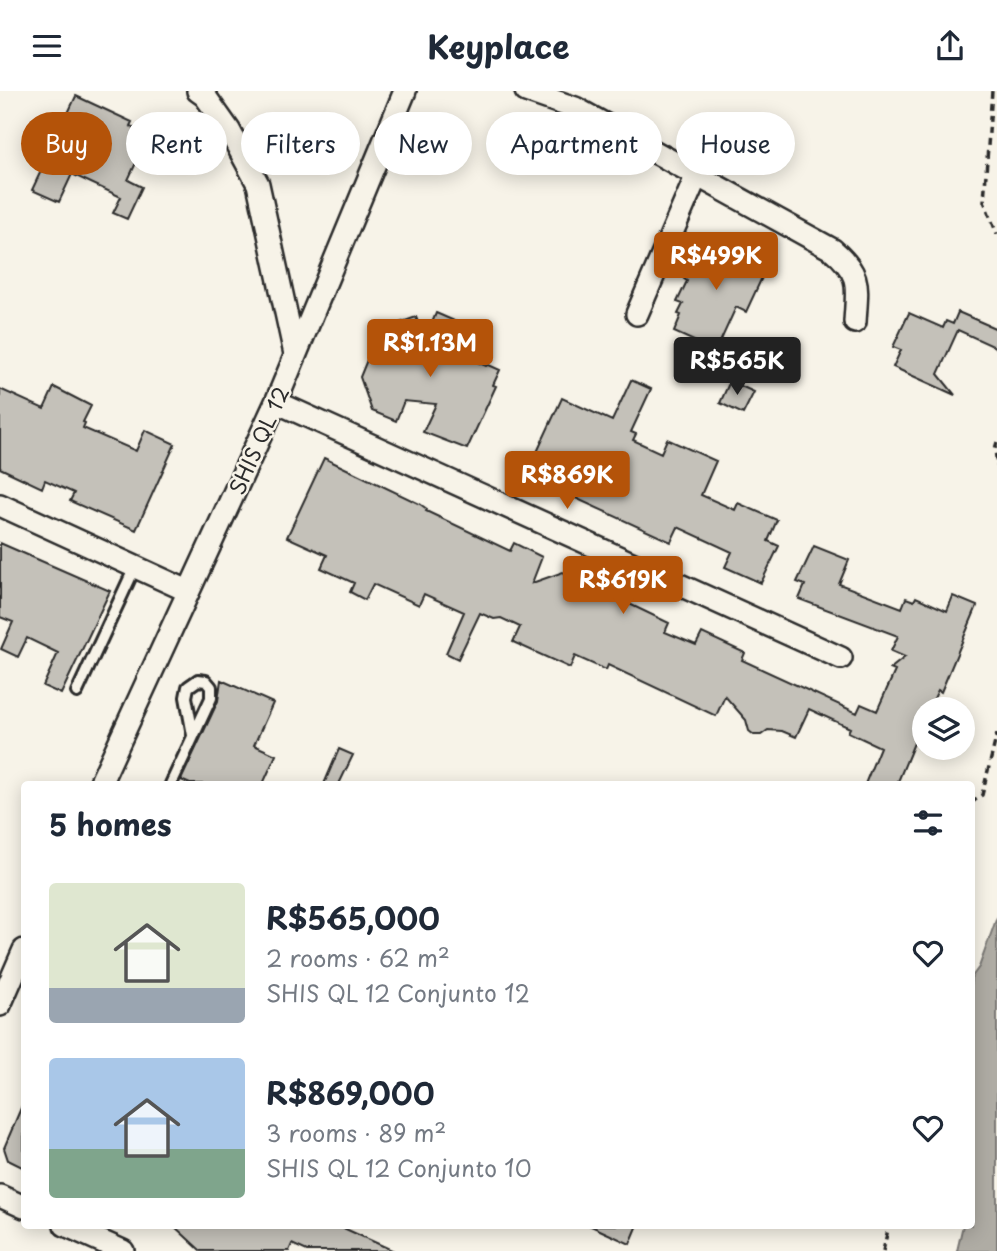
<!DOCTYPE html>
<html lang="en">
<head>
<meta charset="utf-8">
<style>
  body { margin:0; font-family:"Playpen Sans",sans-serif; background:#f2f2f3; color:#1f2937; height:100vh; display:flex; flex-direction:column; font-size:26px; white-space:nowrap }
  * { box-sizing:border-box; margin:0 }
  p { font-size:23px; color:#747a83 }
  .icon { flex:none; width:38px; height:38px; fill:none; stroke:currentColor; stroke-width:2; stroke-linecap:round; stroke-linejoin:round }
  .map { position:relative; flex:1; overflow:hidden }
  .panel { position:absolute; left:21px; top:690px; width:954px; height:448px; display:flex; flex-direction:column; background:#fff; border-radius:7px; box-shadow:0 4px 18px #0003 }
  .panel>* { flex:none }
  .hud { position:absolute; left:21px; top:21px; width:956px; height:63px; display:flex; gap:14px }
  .controls { position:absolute; left:912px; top:606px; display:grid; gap:14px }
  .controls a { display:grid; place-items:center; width:63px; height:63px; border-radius:50%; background:#fff; box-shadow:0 4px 18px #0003; font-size:35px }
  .price { position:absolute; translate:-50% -60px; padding:0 16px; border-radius:7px; background:#b45309; color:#fff; font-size:23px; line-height:46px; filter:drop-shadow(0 2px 4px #0008) }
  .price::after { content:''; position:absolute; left:50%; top:42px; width:21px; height:16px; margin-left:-10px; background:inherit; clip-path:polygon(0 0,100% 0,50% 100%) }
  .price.selected { background:#222; color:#fff }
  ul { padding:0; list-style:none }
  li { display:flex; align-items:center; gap:21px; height:175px; padding:0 28px }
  li span { display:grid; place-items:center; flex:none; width:196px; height:140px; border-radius:7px; color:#555 }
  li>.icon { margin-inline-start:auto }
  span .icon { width:84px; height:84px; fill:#fffc; stroke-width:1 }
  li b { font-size:30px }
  h2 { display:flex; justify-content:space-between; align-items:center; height:84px; padding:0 28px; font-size:30px }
  .chip { padding:0 24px; border-radius:32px; background:#fff; box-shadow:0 4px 18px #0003; font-size:24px; line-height:63px }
  .chip.selected { background:#b45309; color:#fff }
  header { display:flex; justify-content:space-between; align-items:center; height:91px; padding:0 28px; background:#fff; font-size:32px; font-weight:700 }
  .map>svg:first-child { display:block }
  .water { fill:#afaca4; stroke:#7a7874; stroke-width:2 }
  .building { fill:#c4c1b9; stroke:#2b2b2b; stroke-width:2 }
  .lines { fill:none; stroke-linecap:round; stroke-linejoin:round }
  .service-casing { stroke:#2b2b2b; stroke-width:16 }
  .minor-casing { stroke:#2b2b2b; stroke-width:26 }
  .path { stroke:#2b2b2b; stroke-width:3.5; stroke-dasharray:7 5; stroke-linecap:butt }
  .service { stroke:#f7f3e8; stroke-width:10 }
  .minor { stroke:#f7f3e8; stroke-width:21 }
  .labels { text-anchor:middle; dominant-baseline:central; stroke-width:5; stroke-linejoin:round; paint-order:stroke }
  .street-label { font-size:21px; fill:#2b2b2b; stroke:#f7f3e8 }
</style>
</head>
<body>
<header><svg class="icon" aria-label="menu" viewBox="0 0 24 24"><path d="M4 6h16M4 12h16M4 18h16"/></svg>Keyplace<svg class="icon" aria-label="share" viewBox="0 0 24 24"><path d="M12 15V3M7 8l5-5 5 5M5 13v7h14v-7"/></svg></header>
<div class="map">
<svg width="997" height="1160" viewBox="0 0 997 1160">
  <rect width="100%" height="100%" fill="#f7f3e8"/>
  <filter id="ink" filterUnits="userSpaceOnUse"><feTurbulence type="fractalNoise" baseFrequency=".0143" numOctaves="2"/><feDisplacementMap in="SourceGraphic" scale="14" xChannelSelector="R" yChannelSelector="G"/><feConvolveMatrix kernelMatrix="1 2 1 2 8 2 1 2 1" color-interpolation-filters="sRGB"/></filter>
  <g filter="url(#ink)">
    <path class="water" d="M997,826V1160H957L963,1134H971V887L979,876Z"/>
    <path class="building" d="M76,5L132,31L130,35L149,44L128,89L142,96L127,128L113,122L121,106L72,83L59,111L32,99Z
      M724,148L754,161L749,173L765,180L746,221L736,216L716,260L674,241L681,224L678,223L683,213L677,211L687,190L684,188L698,156L710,161L712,157L719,159Z
      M958,221L997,238V257L958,239L938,283L955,304L893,276L901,259L893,256L909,222L943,237L946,230L953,233Z
      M436,222L466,235L455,261L486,275L489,274L500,279L493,294L496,295L467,358L423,341L436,313L404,310L396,330L372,320L360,286L373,254L398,258L383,238L416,226L425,249Z
      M631,289L651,298L631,341L636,343L633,349L661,362L667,348L716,370L701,404L735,419L738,412L777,429L768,450L779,455L761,492L725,476L732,461L678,436L671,451L569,404L568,406L525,387L562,307L612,330Z
      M730,290L754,301L743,323L720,312Z
      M54,296L91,315L83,331L85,332L83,337L136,360L145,339L175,353L136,439L70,410L74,402L45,389L42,397L0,377V298L44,318Z
      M324,367L420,413L427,418L426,420L510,460L514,452L542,466L532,492L563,481L669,532L665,541L696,554L702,542L745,562L742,569L857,622L861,613L877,620L895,580L890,578L905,566L891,560L898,545L799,508L805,494L797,491L814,455L849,469L839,493L902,517L906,507L914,510L916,506L947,520L953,505L977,515L941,601L938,599L929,618H924V628L897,693H865L880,656L848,641L850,637L809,618L796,646L782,640L768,639L761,644H754L749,640L746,629L725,605L716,625L608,574L606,579L575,565L570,577L513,551L520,536L501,527L494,528L480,522L458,568L446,562L464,521L424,503L419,514L373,493L365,509L350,501L354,492L321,477L327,464L287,446Z
      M0,452L110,500L61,603L43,595L58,562L27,547L18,566L1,558L13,531L0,526Z
      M221,589L273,612L254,654L276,664L263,693H190L181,689L218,610Z
      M339,658L353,664L339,693H324Z
      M24,1010V1077L8,1069L4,1057Z
      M173,1134H337L394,1160H307L292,1153L289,1160H201Z
      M589,1134H638L630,1153Z"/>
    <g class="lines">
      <g class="service-casing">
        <path id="service" d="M77,601L135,476
          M171,693L211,607V596L206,590L198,589L188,596L186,606L193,644"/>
      </g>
      <g class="minor-casing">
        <path id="minor" d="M198,0L205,5L229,39L258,93L295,263
          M526,0L575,17L833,159C862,184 857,195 855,231
          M637,223L696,86
          M276,311L841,567
          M0,414L188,500
          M100,693L276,311L405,0
          M0,914L24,859
          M0,1105L24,1116
          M65,1134L123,1160"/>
      </g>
      <path class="path" d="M992,0L984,110L997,143
        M997,351L995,358L997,375
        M971,712L982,704L997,643
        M883,1160L889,1134"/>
      <use href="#service" class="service"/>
      <use href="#minor" class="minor"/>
    </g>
  </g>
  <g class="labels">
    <g class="street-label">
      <text transform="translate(258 349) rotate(-66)">SHIS QL 12</text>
    </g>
  </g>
</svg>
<div class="controls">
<a><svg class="icon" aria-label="layers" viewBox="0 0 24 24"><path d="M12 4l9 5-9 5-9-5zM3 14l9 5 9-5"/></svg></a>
</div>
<b class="price" style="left:716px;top:201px">R$499K</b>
<b class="price" style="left:430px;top:288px">R$1.13M</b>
<b class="price selected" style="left:737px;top:306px">R$565K</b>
<b class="price" style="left:567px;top:420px">R$869K</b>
<b class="price" style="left:623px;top:525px">R$619K</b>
<div class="hud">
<a class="chip selected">Buy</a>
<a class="chip">Rent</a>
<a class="chip">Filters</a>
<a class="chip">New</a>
<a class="chip">Apartment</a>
<a class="chip">House</a>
</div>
<section class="panel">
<h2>5 homes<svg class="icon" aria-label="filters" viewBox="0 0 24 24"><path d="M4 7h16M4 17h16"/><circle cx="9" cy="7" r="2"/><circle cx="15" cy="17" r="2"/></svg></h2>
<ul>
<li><span style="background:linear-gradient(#dfe7d0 75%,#9aa5b1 0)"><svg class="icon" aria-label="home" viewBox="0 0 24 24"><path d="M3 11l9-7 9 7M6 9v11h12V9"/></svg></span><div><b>R$565,000</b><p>2 rooms · 62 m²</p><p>SHIS QL 12 Conjunto 12</p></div><svg class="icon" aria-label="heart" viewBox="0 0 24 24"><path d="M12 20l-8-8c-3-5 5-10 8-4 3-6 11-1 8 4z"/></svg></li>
<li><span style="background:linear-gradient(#a9c7e8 65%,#7fa58c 0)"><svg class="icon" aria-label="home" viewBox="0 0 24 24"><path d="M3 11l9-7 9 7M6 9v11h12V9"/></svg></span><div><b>R$869,000</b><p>3 rooms · 89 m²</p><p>SHIS QL 12 Conjunto 10</p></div><svg class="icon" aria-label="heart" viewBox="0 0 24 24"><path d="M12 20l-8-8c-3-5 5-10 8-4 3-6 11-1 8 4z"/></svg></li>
</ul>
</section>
</div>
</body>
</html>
